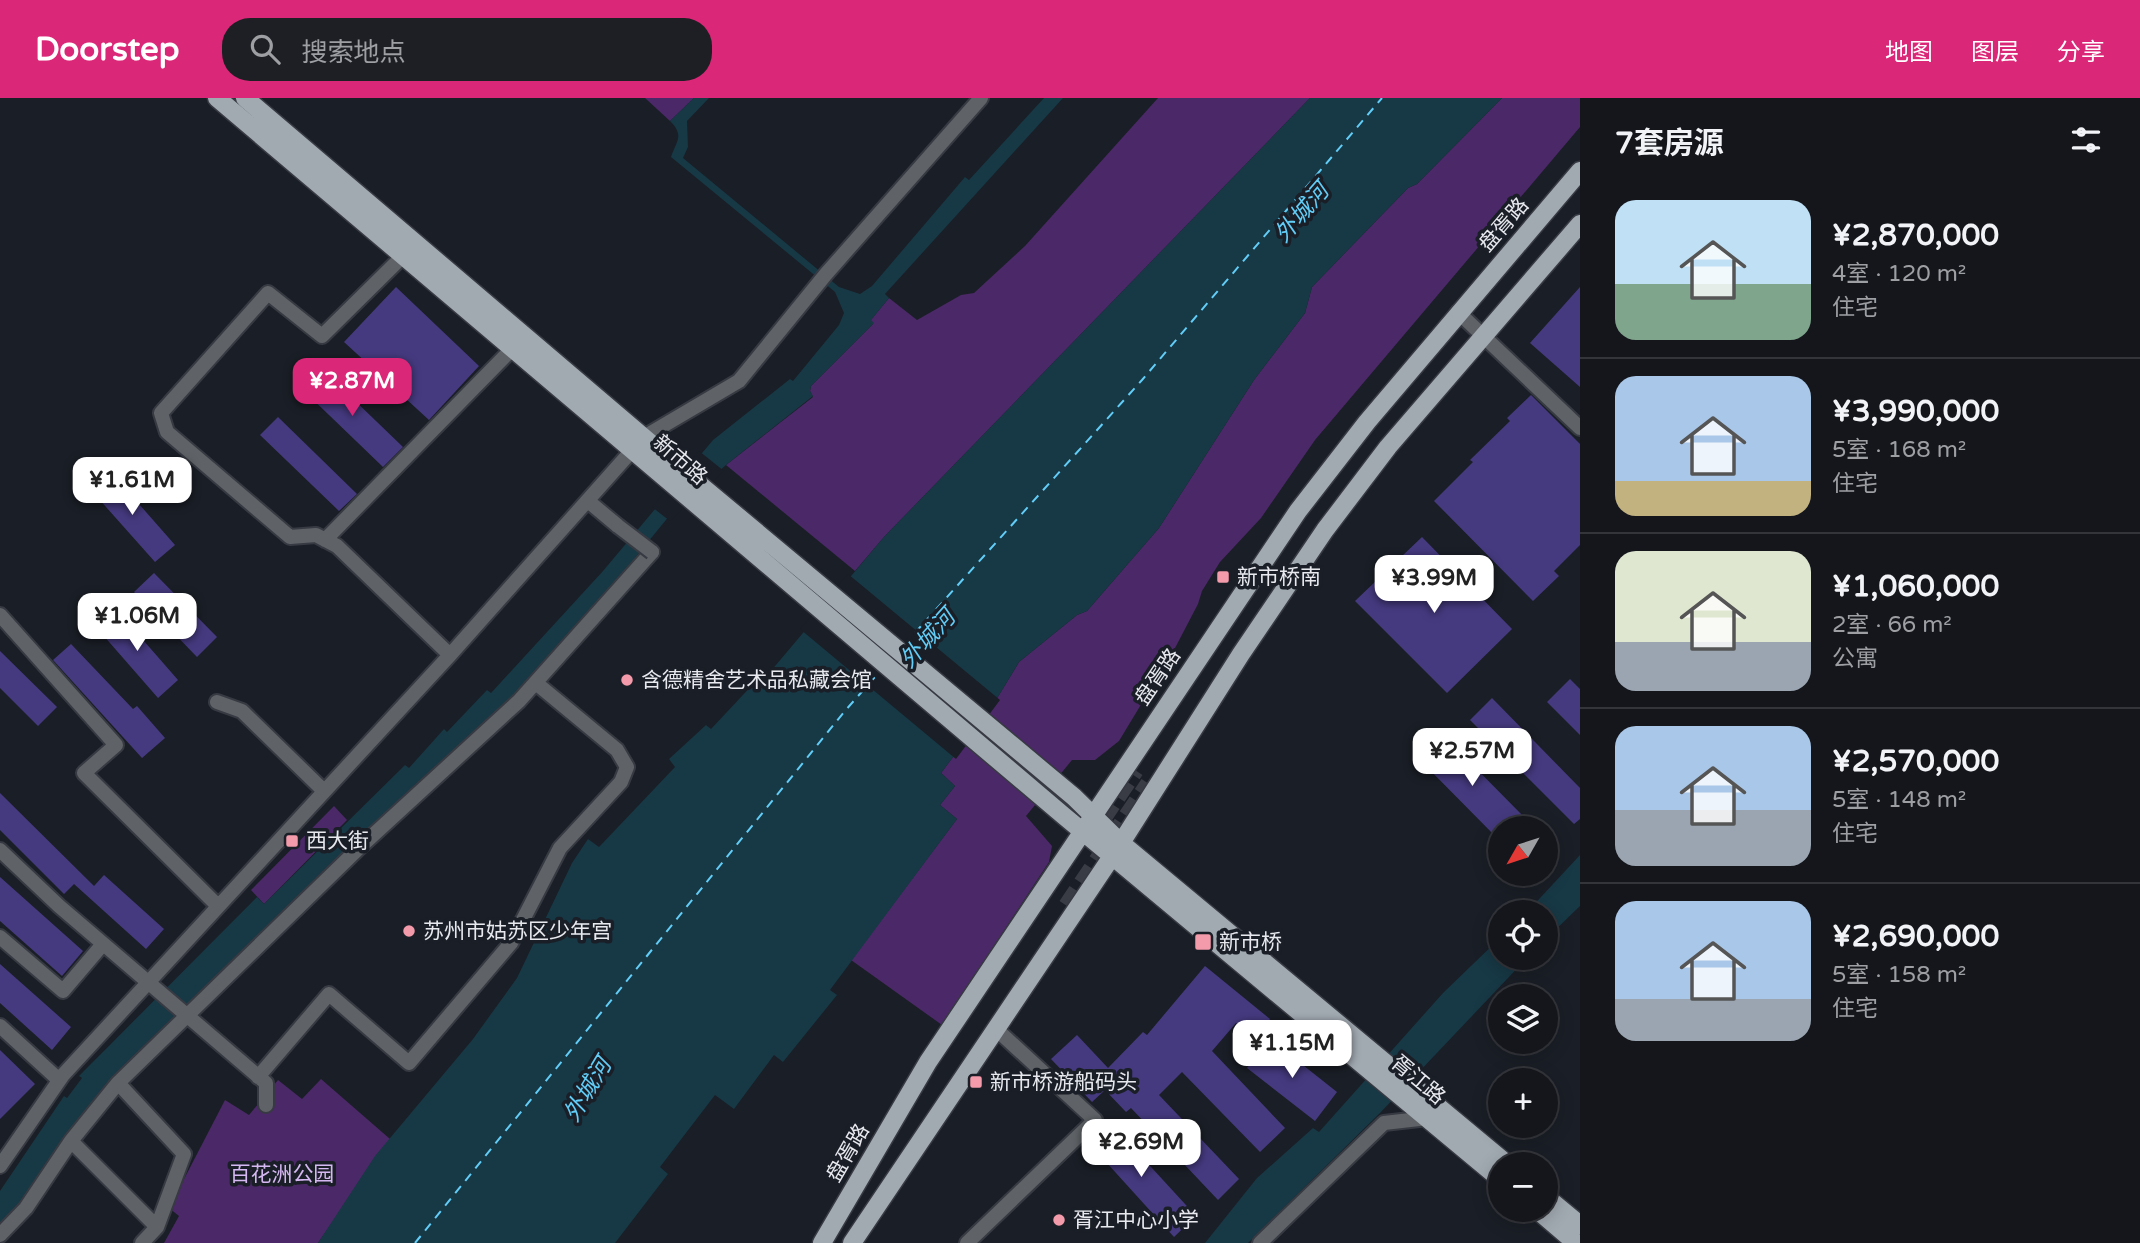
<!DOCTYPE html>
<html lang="zh">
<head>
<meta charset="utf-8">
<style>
  body { margin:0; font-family:"Varela Round","Noto Sans SC",sans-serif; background:#1d1f25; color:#f1f3f6; height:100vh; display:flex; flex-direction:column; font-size:26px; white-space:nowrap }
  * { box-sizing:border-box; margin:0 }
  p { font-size:23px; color:#9d9fa3 }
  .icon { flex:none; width:38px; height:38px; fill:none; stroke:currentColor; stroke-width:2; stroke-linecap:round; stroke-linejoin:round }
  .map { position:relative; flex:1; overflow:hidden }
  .drawer { display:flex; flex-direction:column; background:#14161c; width:560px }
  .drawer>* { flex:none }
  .needle { width:46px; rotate:231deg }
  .fabs { position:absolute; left:1488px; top:718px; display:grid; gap:14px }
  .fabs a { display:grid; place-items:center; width:70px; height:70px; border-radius:50%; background:#14161c; box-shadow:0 4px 18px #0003,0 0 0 2px #33353b; font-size:35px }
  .price { position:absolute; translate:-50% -60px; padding:0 16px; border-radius:14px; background:#fff; color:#222; font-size:23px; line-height:46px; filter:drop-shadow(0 2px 4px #0008) }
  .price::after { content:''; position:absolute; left:50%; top:42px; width:21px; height:16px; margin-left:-10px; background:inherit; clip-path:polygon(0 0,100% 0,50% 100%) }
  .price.current { background:#db2777; color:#fff }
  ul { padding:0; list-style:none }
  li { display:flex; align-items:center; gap:21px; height:175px; padding:0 35px }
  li+li { border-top:2px solid #33353b }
  li span { display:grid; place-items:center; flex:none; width:196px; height:140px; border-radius:21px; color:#555 }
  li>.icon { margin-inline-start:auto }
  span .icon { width:84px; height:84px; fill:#fffc; stroke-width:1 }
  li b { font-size:30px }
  h2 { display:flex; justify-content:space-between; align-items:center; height:84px; padding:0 35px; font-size:30px }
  header { display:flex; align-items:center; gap:42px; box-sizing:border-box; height:98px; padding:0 35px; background:#db2777; color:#fff }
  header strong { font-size:33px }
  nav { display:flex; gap:38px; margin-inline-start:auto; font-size:24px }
  .search { width:490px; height:63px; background:#1d1f25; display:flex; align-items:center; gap:18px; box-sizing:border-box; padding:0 24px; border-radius:28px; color:#9d9fa3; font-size:26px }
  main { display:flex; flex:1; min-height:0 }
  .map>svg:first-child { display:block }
  .green { fill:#4b2867 }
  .water { fill:#173845 }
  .pier { fill:#1a1e26 }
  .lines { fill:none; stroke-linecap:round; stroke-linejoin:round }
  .ferry { stroke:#62cdf7; stroke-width:2; stroke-dasharray:9 7; stroke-linecap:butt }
  .building { fill:#453a7f }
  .major-tunnel { stroke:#393c44; stroke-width:18; stroke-dasharray:18 9; stroke-linecap:butt }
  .minor-casing { stroke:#373a42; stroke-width:18 }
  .major-casing { stroke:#373a42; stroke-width:21 }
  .minor { stroke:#5f6367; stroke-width:14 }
  .major { stroke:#a1a9b1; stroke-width:18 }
  .minor-bridge-casing { stroke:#373a42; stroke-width:18; stroke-linecap:butt }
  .minor-bridge { stroke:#5f6367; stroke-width:14 }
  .poi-dot { fill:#f39aab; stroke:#1a1e26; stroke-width:2.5 }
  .labels { text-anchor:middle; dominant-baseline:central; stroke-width:7; stroke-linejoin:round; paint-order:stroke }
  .street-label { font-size:21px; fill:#e7e9ef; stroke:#1a1e26 }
  .poi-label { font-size:21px; fill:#e7e9ef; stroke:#1a1e26; text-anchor:start }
  .park-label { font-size:21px; fill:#d5b8f2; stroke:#1a1e26 }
  .water-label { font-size:23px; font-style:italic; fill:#62cdf7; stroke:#1a1e26 }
</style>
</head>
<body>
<header>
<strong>Doorstep</strong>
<div class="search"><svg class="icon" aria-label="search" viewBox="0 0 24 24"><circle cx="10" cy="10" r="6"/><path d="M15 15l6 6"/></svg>搜索地点</div>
<nav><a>地图</a><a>图层</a><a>分享</a></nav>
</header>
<main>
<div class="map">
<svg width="1580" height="1145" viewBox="0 0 1580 1145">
  <rect width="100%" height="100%" fill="#1a1e26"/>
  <path class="green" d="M645,0H694L670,23Z
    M1158,0H1310L884,439L855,473L726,367L813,299L810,293L811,288L873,226L870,223L889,200L917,222L961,197L974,195L1025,148Z
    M1502,0H1580V29L1315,342L1261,420L1220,464L1202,493L1198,506L1174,552L1119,643L1095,662H1072L1026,718L1052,748L1049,764L942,927L851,862L957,721L940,707L955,688L941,675L996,602L1019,564L1077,517L1087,513L1159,430L1254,282L1305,215L1312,189L1408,90L1417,86Z
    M334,708L347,722L264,806L251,792Z
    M321,981L390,1041L318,1145H164L179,1118L169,1110L225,1002L249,1017L278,982L302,1001Z"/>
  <path class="water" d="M694,0H709L687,23L688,49L683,60L839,189L860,196L872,188L965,79L969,82L1044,0H1063L885,196L889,200L871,222L874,225L811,288L810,293L813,298L726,367L670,417L564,547L561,545L543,564L547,567L112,982L75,1025L17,1109L0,1128V1093L64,998L67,1000L82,980L79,978L257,799L264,806L405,667L409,670L444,631L447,634L487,592L491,595L603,473L713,342L790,281L793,283L839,227L844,215L835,194L671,59C676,43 685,38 670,23Z
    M1310,0H1502L1417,86L1408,90L1312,189L1305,215L1254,282L1159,430L1087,513L1077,517L1019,564L996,602L941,675L955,688L940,707L957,721L830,892L837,897L783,964L774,957L734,1011L715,997L660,1069L668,1076L615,1145H318L375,1058L473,941L517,880L572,765L588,741L599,749L675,669L669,661L706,627L711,631L756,583L770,574L884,439Z
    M1580,757V808L1545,842V814H1527Z
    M1500,840V859H1528L1380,1015L1248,1145H1205L1257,1080L1313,1030L1319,1034L1443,895Z"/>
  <path class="pier" d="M699,353L724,373L670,423L652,409Z
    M848,476L1000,602L956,661L800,531Z"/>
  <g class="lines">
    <path class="ferry" d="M904,547L1142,282L1382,0
      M415,1145L844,614L881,572"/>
  </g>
  <path class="building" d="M396,189L479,268L429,322L344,244Z
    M1580,189V289L1530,245Z
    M322,271L403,349L383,369L302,291Z
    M1531,297L1580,346V447L1554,473L1559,478L1533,503L1434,403L1473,364L1470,362L1510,323L1507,320Z
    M278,319L357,396L339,413L260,337Z
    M110,373L175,447L155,464L90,391Z
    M1422,439L1512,531L1447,595L1355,503Z
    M154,475L217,539L197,559L134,494Z
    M116,511L178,582L158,600L96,529Z
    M71,546L133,611L137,608L165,640L142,660L53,562Z
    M0,553L57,609L38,628L0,590Z
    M1570,581L1580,591V637L1547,604Z
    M1492,600L1580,690V721L1574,726L1470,622Z
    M1442,636L1535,730H1500V743L1418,660Z
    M0,695L94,788L104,777L164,831L146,851L74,786L64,796L0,732Z
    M0,779L83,853L62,878L0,823Z
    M0,866L71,929L52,952L0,905Z
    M1205,868L1270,921L1255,941L1236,925L1212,953L1285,1030L1260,1054L1182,974L1159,997L1239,1081L1218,1102L1131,1010L1126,1014L1105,992L1092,1004L1051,961L1077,937L1108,970L1143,934L1147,937Z
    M1270,941L1337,994L1315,1023L1247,970Z
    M0,952L35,986L0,1021Z
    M1108,1022L1196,1118L1174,1139L1087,1043Z"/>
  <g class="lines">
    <path class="major-tunnel" d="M1102,721L1135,672
      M1067,808L1149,686"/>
    <g class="minor-casing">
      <path id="minor" d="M404,157L322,238L268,195L161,315L167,334L290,439L316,437L337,448L450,557
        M1458,214L1580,330
        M588,403L618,428
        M325,442L513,250
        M0,517L116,647L84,675L218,808
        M217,604L242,613L324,693
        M0,752L59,808L266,985V1007
        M0,839L63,893L103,846
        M0,928L59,982
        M258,979L329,896L409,965L511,845L560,750L621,684L627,669L617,652L536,585
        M118,985L184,1056L157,1129L142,1145
        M71,1043L157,1129
        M0,1068L63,977L450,557L644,339L739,283L826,176L981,0
        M0,1137L26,1110L71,1043L118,985L359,750L519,603L652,454
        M967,1145L1095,1022L995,930
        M1260,1145L1384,1025L1428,1020"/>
    </g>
    <g class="major-casing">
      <path id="major" d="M217,0L1064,718L1500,1081
        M245,0L681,371L1074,699L1121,745L1507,1066
        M1545,1098L1580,1127
        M1536,1111L1576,1145
        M822,1145L928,964L1298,413L1367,324L1580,73
        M852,1145L1121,745L1241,556L1325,432L1388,349L1580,126"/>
    </g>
    <use href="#minor" class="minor"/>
    <use href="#major" class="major"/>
    <g class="minor-bridge-casing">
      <path id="minor-bridge" d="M618,428L652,454"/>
    </g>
    <use href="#minor-bridge" class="minor-bridge"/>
  </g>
  <g class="poi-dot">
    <rect x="1216" y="472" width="14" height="14" rx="3.5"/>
    <circle cx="627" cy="582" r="7"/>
    <rect x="285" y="736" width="14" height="14" rx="3.5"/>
    <circle cx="409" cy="833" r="7"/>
    <rect x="1194" y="835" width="18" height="18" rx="3.5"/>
    <rect x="969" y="977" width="14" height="14" rx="3.5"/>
    <circle cx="1059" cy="1122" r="7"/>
  </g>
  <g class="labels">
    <g class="street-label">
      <text transform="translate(1504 127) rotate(-49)">盘胥路</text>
      <text transform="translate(680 362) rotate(41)">新市路</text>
      <text transform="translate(1158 579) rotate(-56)">盘胥路</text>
      <text transform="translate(1418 982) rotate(40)">胥江路</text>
      <text transform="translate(848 1055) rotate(-60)">盘胥路</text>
    </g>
    <g class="poi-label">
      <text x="1237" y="479">新市桥南</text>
      <text x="641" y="582">含德精舍艺术品私藏会馆</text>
      <text x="306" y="743">西大街</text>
      <text x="423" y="833">苏州市姑苏区少年宫</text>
      <text x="1219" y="844">新市桥</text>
      <text x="990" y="984">新市桥游船码头</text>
      <text x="1073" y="1122">胥江中心小学</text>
    </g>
    <g class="park-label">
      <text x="282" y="1076">百花洲公园</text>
    </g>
    <g class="water-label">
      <text transform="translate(1302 115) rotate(-49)">外城河</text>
      <text transform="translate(928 541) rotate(-48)">外城河</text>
      <text transform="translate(588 992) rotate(-59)">外城河</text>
    </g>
  </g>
</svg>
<div class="fabs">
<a><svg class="needle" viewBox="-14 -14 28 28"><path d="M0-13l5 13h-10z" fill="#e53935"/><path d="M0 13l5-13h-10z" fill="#9d9fa3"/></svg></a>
<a><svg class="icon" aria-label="locate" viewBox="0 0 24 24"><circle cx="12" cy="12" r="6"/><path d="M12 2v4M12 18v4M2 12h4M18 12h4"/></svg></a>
<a><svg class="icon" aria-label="layers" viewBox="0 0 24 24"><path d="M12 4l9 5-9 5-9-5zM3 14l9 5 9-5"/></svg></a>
<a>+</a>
<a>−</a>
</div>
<b class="price current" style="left:352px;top:320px">¥2.87M</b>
<b class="price" style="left:132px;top:419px">¥1.61M</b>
<b class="price" style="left:1434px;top:517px">¥3.99M</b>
<b class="price" style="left:137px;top:555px">¥1.06M</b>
<b class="price" style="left:1472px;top:690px">¥2.57M</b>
<b class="price" style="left:1292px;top:982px">¥1.15M</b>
<b class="price" style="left:1141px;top:1081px">¥2.69M</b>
</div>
<section class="drawer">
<h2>7套房源<svg class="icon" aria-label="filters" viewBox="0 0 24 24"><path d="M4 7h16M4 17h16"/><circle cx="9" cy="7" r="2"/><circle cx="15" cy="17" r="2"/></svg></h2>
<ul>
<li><span style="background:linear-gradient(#bfe0f5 60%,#7fa58c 0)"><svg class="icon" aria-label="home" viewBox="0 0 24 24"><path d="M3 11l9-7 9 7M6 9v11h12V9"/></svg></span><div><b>¥2,870,000</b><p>4室 · 120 m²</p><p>住宅</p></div></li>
<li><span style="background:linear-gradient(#a9c7e8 75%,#c2b280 0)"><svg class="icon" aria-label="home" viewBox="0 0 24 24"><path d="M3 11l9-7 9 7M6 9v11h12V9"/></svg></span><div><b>¥3,990,000</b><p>5室 · 168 m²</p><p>住宅</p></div></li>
<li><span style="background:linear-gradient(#dfe7d0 65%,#9aa5b1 0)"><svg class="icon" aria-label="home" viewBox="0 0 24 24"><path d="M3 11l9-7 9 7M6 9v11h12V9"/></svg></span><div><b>¥1,060,000</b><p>2室 · 66 m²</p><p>公寓</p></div></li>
<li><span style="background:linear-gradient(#a9c7e8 60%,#9aa5b1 0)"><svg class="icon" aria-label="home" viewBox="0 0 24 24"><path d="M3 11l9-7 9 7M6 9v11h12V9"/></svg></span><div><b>¥2,570,000</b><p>5室 · 148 m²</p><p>住宅</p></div></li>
<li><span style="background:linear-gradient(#a9c7e8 70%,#9aa5b1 0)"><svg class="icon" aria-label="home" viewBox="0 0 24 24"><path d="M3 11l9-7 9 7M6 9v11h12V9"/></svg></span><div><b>¥2,690,000</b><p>5室 · 158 m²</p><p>住宅</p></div></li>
</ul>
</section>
</main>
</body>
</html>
